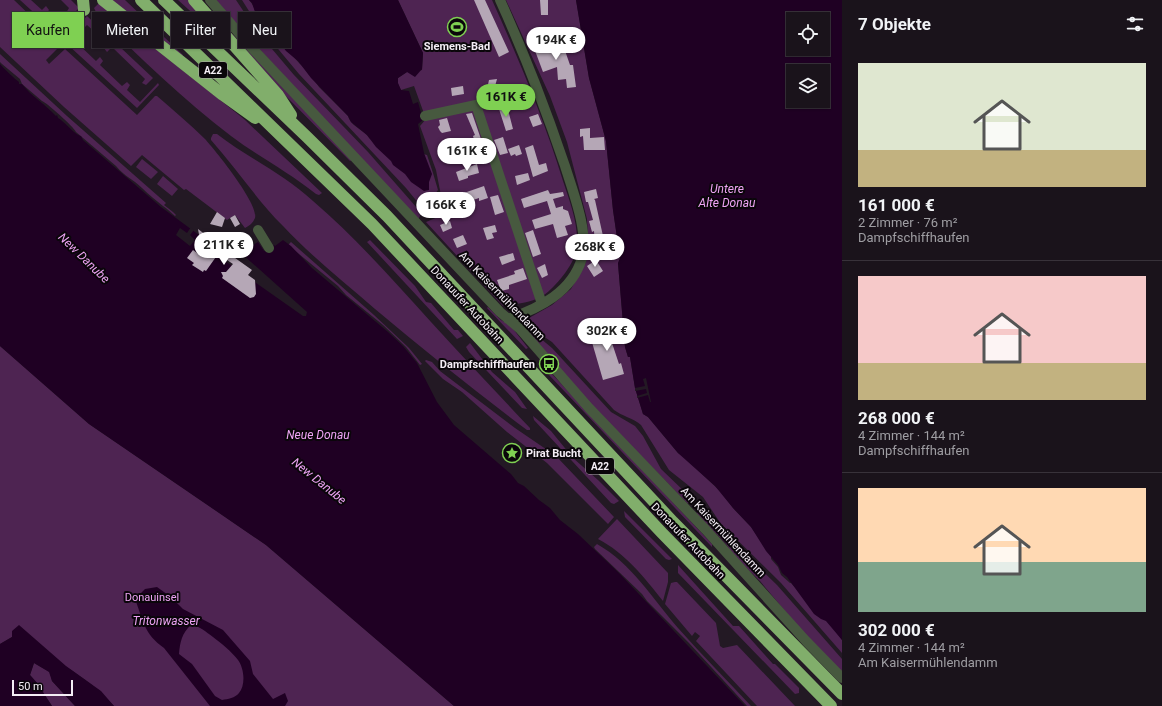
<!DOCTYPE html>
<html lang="de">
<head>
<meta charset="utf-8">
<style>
  body { margin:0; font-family:Roboto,sans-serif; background:#272028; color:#f1f3f6; height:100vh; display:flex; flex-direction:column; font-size:15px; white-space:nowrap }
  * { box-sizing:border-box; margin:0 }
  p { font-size:13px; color:#9f9ea3 }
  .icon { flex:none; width:22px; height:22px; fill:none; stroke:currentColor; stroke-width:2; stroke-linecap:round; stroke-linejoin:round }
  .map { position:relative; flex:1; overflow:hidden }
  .details { display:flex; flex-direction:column; background:#1a131b; width:320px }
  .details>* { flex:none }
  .banner { position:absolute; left:12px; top:12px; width:380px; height:36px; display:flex; gap:8px }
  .tools { position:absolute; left:786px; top:12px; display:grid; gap:8px }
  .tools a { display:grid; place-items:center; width:44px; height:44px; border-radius:0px; background:#1a131b; box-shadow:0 1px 3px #0004,0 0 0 1px #38323a; font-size:20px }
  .scale { position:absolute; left:12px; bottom:10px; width:61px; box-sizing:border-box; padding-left:4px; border:2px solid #f4edf5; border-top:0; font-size:11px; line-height:14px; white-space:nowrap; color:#f4edf5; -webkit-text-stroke:3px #0a060a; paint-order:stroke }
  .price { position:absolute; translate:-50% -34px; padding:0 9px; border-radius:14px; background:#fff; color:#222; font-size:13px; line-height:26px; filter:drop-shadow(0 1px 2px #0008) }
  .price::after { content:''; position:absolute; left:50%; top:24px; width:12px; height:9px; margin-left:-6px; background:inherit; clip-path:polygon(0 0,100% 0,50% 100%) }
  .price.current { background:#7fd052; color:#111 }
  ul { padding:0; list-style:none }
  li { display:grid; align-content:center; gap:8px; height:212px; padding:0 16px }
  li+li { border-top:1px solid #38323a }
  li span { display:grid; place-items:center; height:124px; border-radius:0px; color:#555 }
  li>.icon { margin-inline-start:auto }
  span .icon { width:72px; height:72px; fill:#fffc; stroke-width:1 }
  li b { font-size:17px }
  h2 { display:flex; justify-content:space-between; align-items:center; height:48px; padding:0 16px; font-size:17px }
  .pill { padding:0 14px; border-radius:0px; background:#1a131b; box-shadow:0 1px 3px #0004,0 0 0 1px #38323a; font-size:14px; line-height:36px }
  .pill.current { background:#7fd052; color:#111 }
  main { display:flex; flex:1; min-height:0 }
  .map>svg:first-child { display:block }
  .green { fill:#4e2452 }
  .water { fill:#1f0023; fill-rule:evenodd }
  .pier { fill:#231924 }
  .building { fill:#b5a7b6 }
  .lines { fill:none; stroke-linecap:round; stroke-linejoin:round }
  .minor { stroke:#47593f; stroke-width:10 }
  .highway { stroke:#81ae6b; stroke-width:12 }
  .labels { text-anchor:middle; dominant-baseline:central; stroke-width:4; stroke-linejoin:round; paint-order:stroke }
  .shield { fill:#0a060a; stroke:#aea8ae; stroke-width:1 }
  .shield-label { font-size:10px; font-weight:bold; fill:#f4edf5 }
  .poi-label { font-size:11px; font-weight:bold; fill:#f4edf5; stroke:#0a060a }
  .street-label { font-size:11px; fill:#f4edf5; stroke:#0a060a }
  .park-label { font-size:11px; fill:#eda3f3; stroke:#0a060a }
  .water-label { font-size:12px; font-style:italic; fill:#eea4f4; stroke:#0a060a }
</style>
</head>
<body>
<main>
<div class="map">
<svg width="842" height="706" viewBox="0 0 842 706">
  <rect width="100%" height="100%" fill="#231924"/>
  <path class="green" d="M0,0H14L60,44V46L46,60L49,64L65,49L137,115L155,96H157C173,110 190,124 205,139C215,150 259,204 255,218C253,223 249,226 245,228L235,215L227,220L186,189L184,190L142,155L131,166L64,107L0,47Z
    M20,0H31L42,10L46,6L49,10L46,14L64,32L68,27L70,29L69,36L65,41Z
    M61,0H71L79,8L72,15H69L66,13L69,8Z
    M111,0H125L183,55L181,56Z
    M178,0H189L211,25L208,27Z
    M214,0H236L256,30L294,75L368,152L417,208L421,214L418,220Z
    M242,0H249C255,6 255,13 260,20L300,64L308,71L319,87L348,116C351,127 365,130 370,139L427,155L433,173L438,190L435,194L428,198V201L438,207V209L436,213L428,215L406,188L299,74L274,44L254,19Z
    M398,0H492C519,60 544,119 563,181C570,202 582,233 575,255C571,268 553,290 541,297C529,303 516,304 503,306L426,222L440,216H445L436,170L420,126L426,119L414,86L401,90L398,84V78L407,72L422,70L423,53Z
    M506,0H576L589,78L606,141L613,210L620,258L618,264L625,347L628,357H630L635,388L643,414L648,417L678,453L685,458L720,491L733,508L751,527L771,556V559L778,567L781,575L790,583H791L834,629L842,640V653L781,583L721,524L703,497L669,470L641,425C633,418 622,416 614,410L552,342L526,325L529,318L552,305L571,289L585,264L588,250V235L587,219L567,142L550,96Z
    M100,2L139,36L244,119L322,193L319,195L316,194C289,172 259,157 231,136C184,100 140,58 98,16L94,8Z
    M87,16L153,78L146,85L142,83L145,79L112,47L107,52L103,47L107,43L87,25L83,29L81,22Z
    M218,19L352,160L350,161L272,82Z
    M77,35L80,38L76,42L96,61L100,57L103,61L100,65L122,86L127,82L130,85L127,90L140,102L158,83L159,85L137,108L68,45Z
    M0,54L67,116L166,203L164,205L173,212L176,215L175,216C171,213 168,209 163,206C156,200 149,195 142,188C133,179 125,177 116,166L76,132C74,127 46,102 42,101L22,84L20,79L2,64L0,62Z
    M213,134H217C248,158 284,174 313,201C356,238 393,280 431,322C464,358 497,393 530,428V430H527C475,391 425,351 375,309C344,282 311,256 283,226C256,199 236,168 211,140V138Z
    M142,159L158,172L151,179L136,167Z
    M163,176L178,189L172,196L157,184Z
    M370,240L415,286L426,302L431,303L454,330H458L463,336L457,339L367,242Z
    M291,242L374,315L409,348L422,364L420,365L406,347L383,325L346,295L338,286L288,245Z
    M488,307L501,320L510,325L528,348L526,349L487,308Z
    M525,330L540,338L552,348L611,412L635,426L643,436L661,469L687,494L689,497L688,504L655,470L611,428Z
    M470,343L492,372L515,392L527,409L522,408L469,352L466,347Z
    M0,346L89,424L266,545L454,706H114C85,674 50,657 12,637L0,644Z
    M426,360L432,362L440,371L515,428L556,456L614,517L608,524L547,463L507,432L462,392L443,379L425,361Z
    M551,373L712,544V547L549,375Z
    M533,416L551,431L573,458L598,480L619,501L614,504L611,503L534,420Z
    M624,511L672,559L669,560L666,559L625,517Z
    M701,511L707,514L725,535L777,585L842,659V674L801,630L760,581L733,555L726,544L696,513Z
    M617,519L668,573V582L663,601C644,577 625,553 598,539Z
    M597,544C632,564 652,598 678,628C702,655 727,680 751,706H747L689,643L647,601L642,594L595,549L594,547Z
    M678,565L733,626H739L773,664H775L799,688V693L795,694L678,573Z
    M675,582H677L716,623L720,646L723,648L737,645L795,706H757L696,641L700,636L695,632L692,636L665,604L671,583Z
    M34,663L50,672L52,681L75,706H52L37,683L30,675Z"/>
  <path class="water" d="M249,0H398L423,53L422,69L415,77L407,72L398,78V83L401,90L409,91L413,104L418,102L423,120L418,124L424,153L432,174L429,182V190L424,191L411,182L405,174L393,165L391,161L376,147L367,135L351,122L348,116L311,78L298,61L286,51L278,40L273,37L269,29L256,15L252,3Z
    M576,0H842V640L826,621L821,619L814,614L787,577L782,573L778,565L766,551L751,527L733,508L715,486L678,453L648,417L643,414L635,388L630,357H628L625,347L618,263L620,258L613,210L606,141L589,78ZM793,19H823V49H793ZM793,71H823V101H793Z
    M0,64C4,69 15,79 19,82V84H22C31,96 45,104 56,116L57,115L58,118C64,121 75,135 81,136L83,140L161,207L199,235L201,244L303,316H306L307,312L241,253L258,242L264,251L274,245L275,246L283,240L291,246L312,268L388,332L403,346L417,363L437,402L454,425L511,474L518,483L524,486L539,500L550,508L560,520L578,534L620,574L745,706H454L266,545L89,424L0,346Z
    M157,587L171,597L183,609L223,630L250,661L253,674L273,699L285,693L288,701L285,706H210L164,648C144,634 143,620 135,599L145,589ZM191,625C200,626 206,632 213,637C221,643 232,652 238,660C244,668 246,685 239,693C235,698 228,699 222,700L215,696L192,664L179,654C180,642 182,633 191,625Z
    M19,625L66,666L101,691L114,706H75L52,681L49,672L34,663L30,675L37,683L52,706H0V644L12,637V631Z"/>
  <path class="pier" d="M191,227L194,230L190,235L195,240L190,246L176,235L180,228L187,233Z
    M646,378L651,402H650L648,395L637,398V396L647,393L646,389L635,391V388L645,386L643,379Z"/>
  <path class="building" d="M474,0H485L509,52L499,57Z
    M540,0H548V15H541Z
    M561,39L570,65H573L576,87L567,88L566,79L558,80L557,67L543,72L534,48Z
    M497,79L494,90L487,89L489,80Z
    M463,86L464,94L452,96L451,88Z
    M526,96L528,106L509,110L508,101Z
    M507,106L513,129L506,131L499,109Z
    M472,113L483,145L476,147L473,136L475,135L466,114Z
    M538,114L542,124L533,127L529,117Z
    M447,118L451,131L442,133L440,131L438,127L440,125L439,120Z
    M590,128V138L604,137L605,150H584L583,136L580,137V129Z
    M503,137L508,153L500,155L494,140Z
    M456,145L459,154L450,157L447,148Z
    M519,145L522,154L516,156L515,154L511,156L508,149Z
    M533,145L539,165L546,163L548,171L533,177L525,148Z
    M477,164L479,173L468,176V178L459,181L456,172Z
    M528,173L530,180L517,185L515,176Z
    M484,186L488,198L479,201V198L464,203L461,194Z
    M596,189L598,198L594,199L595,200L603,236L606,235L607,243L595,245L594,231L592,232L589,221L593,220L588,202H586L584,192Z
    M548,190L550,194L563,192L564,196L553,199L556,208L563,206V209L568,211L572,224L565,226L568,235L557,238L553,224L535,229L532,220L551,214L547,201L524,208L521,199Z
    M498,195L504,212L495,215L490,197Z
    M217,212L225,218L222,227L210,224Z
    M235,215L240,224L235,227L230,218Z
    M450,221L452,228L443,232L440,225Z
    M495,225L497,232L492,233L494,238L487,240L483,228Z
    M198,229L215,242L214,243L252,270L248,275L255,280L256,294L254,297L250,298L222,278L223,276L221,272H226L233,264L218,254L206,271L204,270L203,272L192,265L194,263L187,258L193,250L203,257Z
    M533,230L541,254L533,257L525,233Z
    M463,235L467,244L457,248L453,239Z
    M513,253L515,260L502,265L499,257Z
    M596,260L603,271L594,277L587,266Z
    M545,264L548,275L542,278L537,268Z
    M523,268L527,279L509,285V289L501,291L497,280L515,274L514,271Z
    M614,325L619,341L612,343L619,364L621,363L624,374L603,380L589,332Z"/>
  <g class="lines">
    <path class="minor" d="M210,0L251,47L500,312L520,329L589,408L706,530L806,641L842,678
      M500,0C525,55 546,110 565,166C573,192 589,232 582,258C572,292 540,308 508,319
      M425,116L476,105L542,304
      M258,230L269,248"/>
    <path class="highway" d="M83,0L84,10
      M103,0L223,95L255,118
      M141,0L372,224L662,533L831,706
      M164,0L307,137L387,216L673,522L842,694
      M194,0L278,95L291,115"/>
  </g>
  <defs>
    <g id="stadium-ring" transform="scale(1)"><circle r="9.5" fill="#0a060a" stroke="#7fd052" stroke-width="1.5"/><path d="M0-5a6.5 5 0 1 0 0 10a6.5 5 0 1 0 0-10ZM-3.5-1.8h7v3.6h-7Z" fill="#7fd052"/></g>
    <g id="bus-ring" transform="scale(1)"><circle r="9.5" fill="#0a060a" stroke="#7fd052" stroke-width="1.5"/><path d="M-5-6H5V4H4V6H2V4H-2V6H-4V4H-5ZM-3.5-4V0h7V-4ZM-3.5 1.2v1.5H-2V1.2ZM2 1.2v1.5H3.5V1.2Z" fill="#7fd052"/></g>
    <g id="sight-ring" transform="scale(1)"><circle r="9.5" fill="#0a060a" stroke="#7fd052" stroke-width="1.5"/><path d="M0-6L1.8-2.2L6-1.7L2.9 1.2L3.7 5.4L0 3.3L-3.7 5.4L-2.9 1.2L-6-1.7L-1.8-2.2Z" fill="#7fd052"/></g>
  </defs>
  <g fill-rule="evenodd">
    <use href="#stadium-ring" x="457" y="27"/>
    <use href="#bus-ring" x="549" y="364"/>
    <use href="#sight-ring" x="512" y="453"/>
  </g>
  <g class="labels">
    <g class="shield">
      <rect x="199" y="62" width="28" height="16" rx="3"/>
      <rect x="586" y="458" width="28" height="16" rx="3"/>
    </g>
    <g class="shield-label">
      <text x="213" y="70">A22</text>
      <text x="600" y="466">A22</text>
    </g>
    <g class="poi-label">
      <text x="457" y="46">Siemens-Bad</text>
      <text x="535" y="364" text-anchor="end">Dampfschiffhaufen</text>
      <text x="526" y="453" text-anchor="start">Pirat Bucht</text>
    </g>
    <g class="street-label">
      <text transform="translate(502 296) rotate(46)">Am Kaisermühlendamm</text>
      <text transform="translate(467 305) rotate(47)">Donauufer Autobahn</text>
      <text transform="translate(723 532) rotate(47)">Am Kaisermühlendamm</text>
      <text transform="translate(688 541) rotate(46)">Donauufer Autobahn</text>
    </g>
    <g class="park-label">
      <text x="152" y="597">Donauinsel</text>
    </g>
    <g class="water-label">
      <text x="727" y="189">Untere<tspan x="727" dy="14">Alte Donau</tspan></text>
      <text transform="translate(84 258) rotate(44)">New Danube</text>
      <text x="318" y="435">Neue Donau</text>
      <text transform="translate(319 481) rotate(39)">New Danube</text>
      <text x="166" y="621">Tritonwasser</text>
    </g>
  </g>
</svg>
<div class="tools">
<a><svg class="icon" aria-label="locate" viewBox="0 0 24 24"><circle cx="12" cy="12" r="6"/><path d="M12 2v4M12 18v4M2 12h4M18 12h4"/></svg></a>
<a><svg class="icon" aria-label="layers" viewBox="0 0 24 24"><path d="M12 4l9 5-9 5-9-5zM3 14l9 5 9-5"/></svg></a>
</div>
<div class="scale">50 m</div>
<b class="price" style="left:556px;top:61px">194K €</b>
<b class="price current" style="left:506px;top:118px">161K €</b>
<b class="price" style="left:467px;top:172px">161K €</b>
<b class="price" style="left:446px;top:226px">166K €</b>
<b class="price" style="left:224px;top:266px">211K €</b>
<b class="price" style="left:595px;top:268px">268K €</b>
<b class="price" style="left:607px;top:352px">302K €</b>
<div class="banner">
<a class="pill current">Kaufen</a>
<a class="pill">Mieten</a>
<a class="pill">Filter</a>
<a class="pill">Neu</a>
</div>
</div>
<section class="details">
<h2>7 Objekte<svg class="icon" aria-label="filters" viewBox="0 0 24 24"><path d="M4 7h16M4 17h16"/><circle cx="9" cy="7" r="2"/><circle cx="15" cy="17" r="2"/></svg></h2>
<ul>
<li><span style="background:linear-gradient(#dfe7d0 70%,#c2b280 0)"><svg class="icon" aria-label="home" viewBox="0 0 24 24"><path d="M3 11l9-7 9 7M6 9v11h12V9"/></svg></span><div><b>161 000 €</b><p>2 Zimmer · 76 m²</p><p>Dampfschiffhaufen</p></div></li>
<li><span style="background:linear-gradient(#f6c9c9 70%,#c2b280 0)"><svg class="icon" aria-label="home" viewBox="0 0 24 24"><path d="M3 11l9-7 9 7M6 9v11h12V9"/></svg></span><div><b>268 000 €</b><p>4 Zimmer · 144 m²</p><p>Dampfschiffhaufen</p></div></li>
<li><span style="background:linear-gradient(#ffd9b3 60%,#7fa58c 0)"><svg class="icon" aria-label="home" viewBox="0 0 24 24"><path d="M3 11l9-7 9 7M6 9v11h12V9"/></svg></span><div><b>302 000 €</b><p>4 Zimmer · 144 m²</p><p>Am Kaisermühlendamm</p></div></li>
</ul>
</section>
</main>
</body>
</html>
